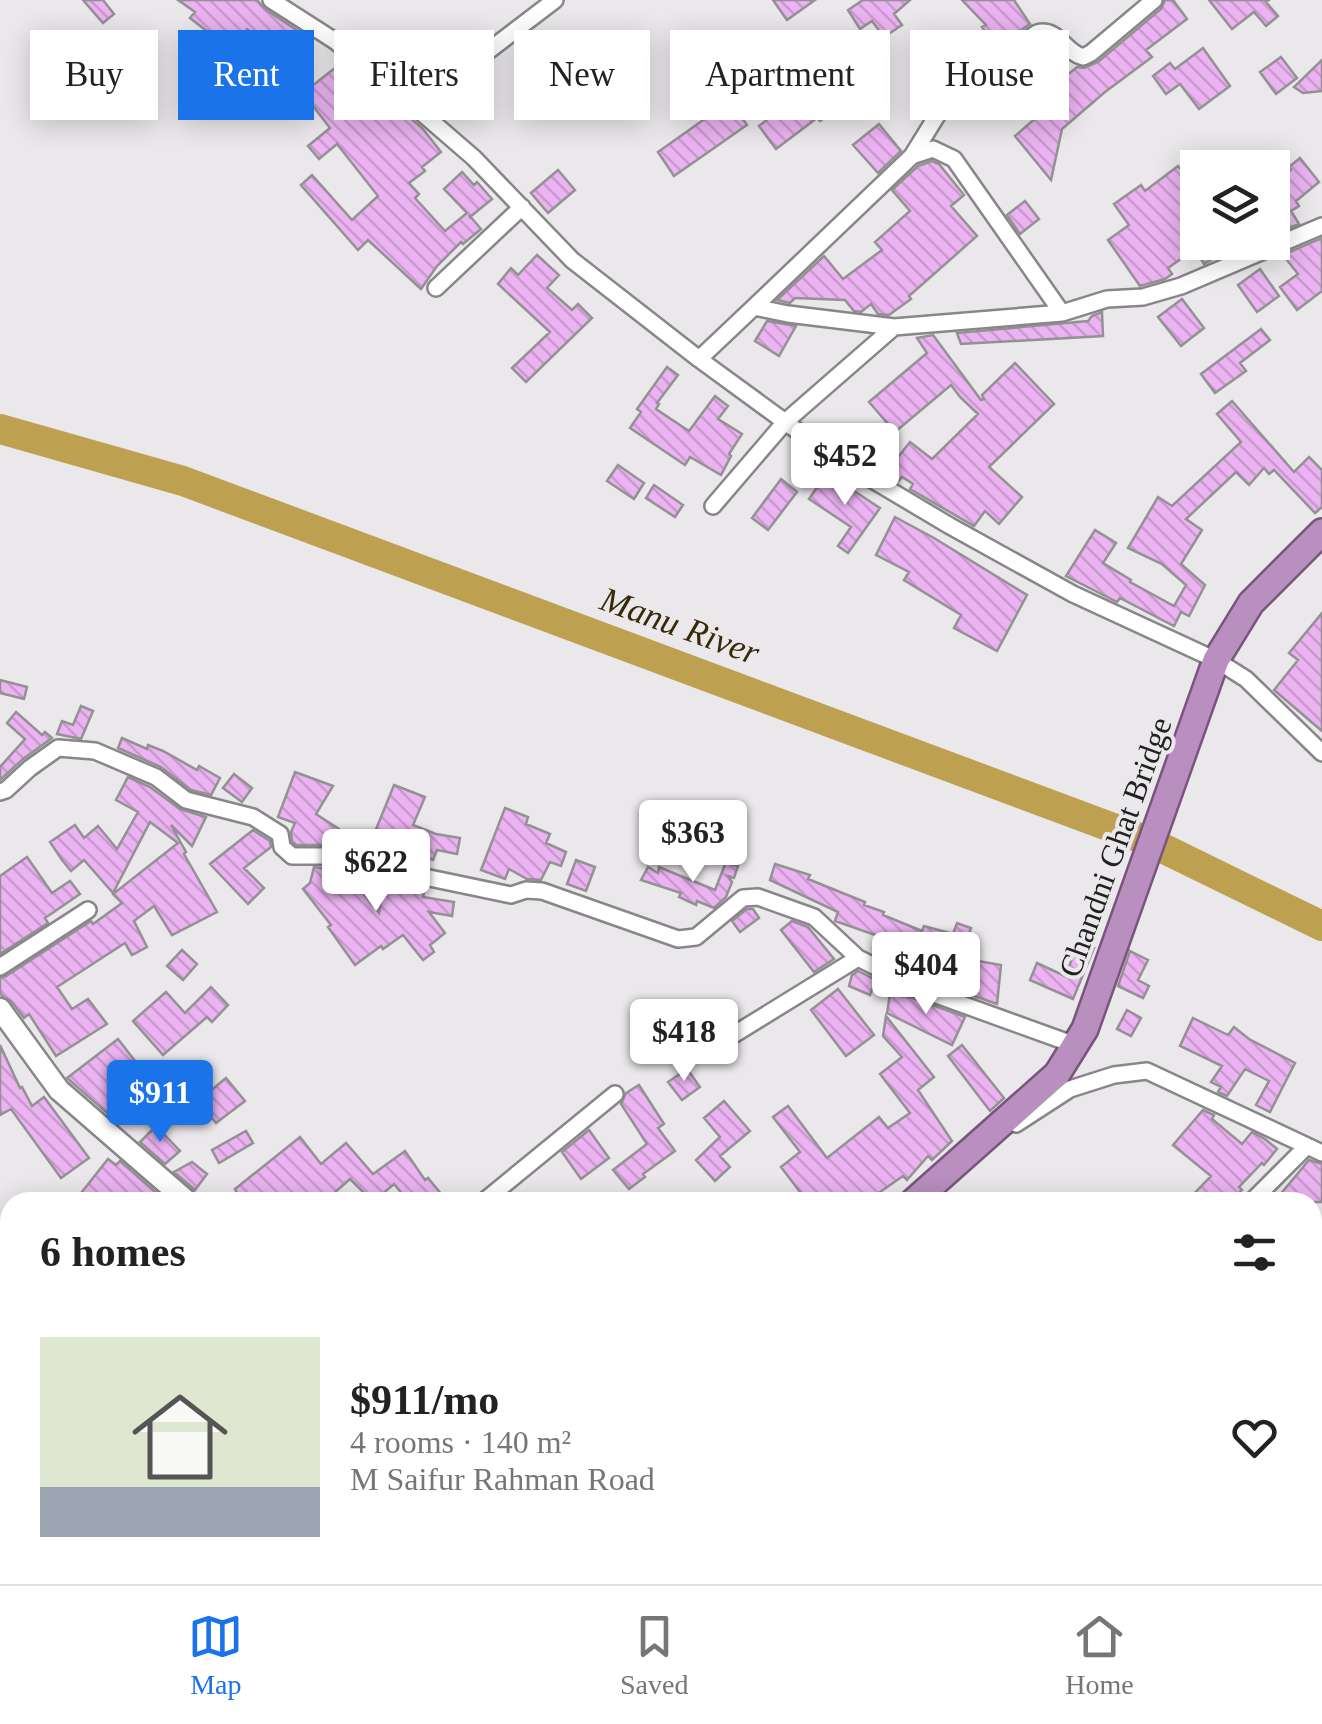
<!DOCTYPE html>
<html lang="en">
<head>
<meta charset="utf-8">
<style>
  body { margin:0; font-family:"Times New Roman",serif; background:#f2f2f2; color:#222; height:100vh; display:flex; flex-direction:column; font-size:38px; white-space:nowrap }
  * { box-sizing:border-box; margin:0 }
  p { font-size:32px; color:#767676 }
  .icon { flex:none; width:55px; height:55px; fill:none; stroke:currentColor; stroke-width:2; stroke-linecap:round; stroke-linejoin:round }
  .map { position:relative; flex:1; overflow:hidden }
  .details { position:absolute; left:0px; top:1192px; width:1322px; height:392px; display:flex; flex-direction:column; background:#fff; border-radius:30px 30px 0 0; box-shadow:0 5px 25px #0003 }
  .details>* { flex:none }
  .top-card { position:absolute; left:30px; top:30px; width:1262px; height:90px; display:flex; gap:20px }
  .tools { position:absolute; left:1180px; top:150px; display:grid; gap:20px }
  .tools a { display:grid; place-items:center; width:110px; height:110px; border-radius:0px; background:#fff; box-shadow:0 5px 25px #0003; font-size:50px }
  .price { position:absolute; translate:-50% -85px; padding:0 22px; border-radius:10px; background:#fff; color:#222; font-size:32px; line-height:65px; filter:drop-shadow(0 2px 5px #0008) }
  .price::after { content:''; position:absolute; left:50%; top:60px; width:30px; height:22px; margin-left:-15px; background:inherit; clip-path:polygon(0 0,100% 0,50% 100%) }
  .price.current { background:#1a73e8; color:#fff }
  ul { padding:0; list-style:none }
  li { display:flex; align-items:center; gap:30px; height:250px; padding:0 40px }
  li span { display:grid; place-items:center; flex:none; width:280px; height:200px; border-radius:0px; color:#555 }
  li>.icon { margin-inline-start:auto }
  span .icon { width:120px; height:120px; fill:#fffc; stroke-width:1 }
  li b { font-size:42px }
  h2 { display:flex; justify-content:space-between; align-items:center; height:120px; padding:0 40px; font-size:42px }
  .pill { padding:0 35px; border-radius:0px; background:#fff; box-shadow:0 5px 25px #0003; font-size:35px; line-height:90px }
  .pill.current { background:#1a73e8; color:#fff }
  .menu { display:flex; justify-content:space-around; align-items:center; height:140px; border-top:2px solid #e0e0e0; background:#fff; font-size:28px; color:#767676 }
  .menu a { display:grid; justify-items:center; gap:5px }
  .menu .current { color:#1a73e8 }
  .map>svg:first-child { display:block }
  .lines { fill:none; stroke-linecap:round; stroke-linejoin:round }
  .river { stroke:#bea051; stroke-width:30 }
  .building { fill:url(#building-back-hatch); stroke:#949194; stroke-width:2.5 }
  .minor-casing { stroke:#888689; stroke-width:20 }
  .tertiary-casing { stroke:#888689; stroke-width:22 }
  .secondary-casing { stroke:#888689; stroke-width:25 }
  .trunk-casing { stroke:#78567c; stroke-width:30 }
  .minor { stroke:#fff; stroke-width:15 }
  .tertiary { stroke:#fff; stroke-width:18 }
  .secondary { stroke:#fff; stroke-width:20 }
  .trunk { stroke:#b88fbe; stroke-width:25 }
  .labels { text-anchor:middle; dominant-baseline:central; stroke-width:8; stroke-linejoin:round; paint-order:stroke }
  .street-label { font-size:32px; fill:#222122; stroke:#ebe8ec }
  .water-label { font-size:35px; font-style:italic; fill:#372a06; stroke:#ebe8ec }
</style>
</head>
<body>
<div class="map">
<svg width="1322" height="1584" viewBox="0 0 1322 1584">
  <defs>
    <pattern id="building-back-hatch" width="6" height="6" patternUnits="userSpaceOnUse" patternTransform="scale(2.5)"><rect width="6" height="6" fill="#ebb3f1"/><path d="M-1 5l2 2M0 0l6 6M5-1l2 2" fill="none" stroke="#c99ace"/></pattern>
  </defs>
  <rect width="100%" height="100%" fill="#ebe8ec"/>
  <g class="lines">
    <path class="river" d="M0,429L183,481L1148,841L1322,926"/>
  </g>
  <path class="building" d="M83,0H103L114,14L103,23Z
    M178,0H257L265,9L307,37L299,49L302,51L291,65L247,29L231,50L190,18L195,12Z
    M773,0H815L787,20Z
    M863,0H910L894,14L902,25L884,37L872,21L860,29L848,10Z
    M962,0H1014L1030,24L996,47L982,27L986,25Z
    M1165,0H1173L1187,19L1146,50L1152,57L1105,92L1062,129L1051,180L1015,136L1045,110L1037,100L1077,67L1084,68L1098,62L1161,9Z
    M1209,0H1269L1266,2L1278,16L1266,26L1254,12L1232,29Z
    M1203,48L1230,86L1199,109L1180,84L1166,94L1153,76L1170,63L1175,69Z
    M1281,57L1297,78L1276,94L1260,72Z
    M1322,60V91L1303,93L1294,87Z
    M335,68L361,101L373,92L394,117L401,110L423,129L441,152L422,167L425,171L409,183L419,194L415,198L445,231L467,213L444,189L462,172L474,185L477,182L492,199L470,217L469,215L481,229L463,244L461,242L437,266L421,289L368,240L358,250L301,185L312,175L352,220L378,196L337,144L319,159L308,146L330,128L303,93Z
    M828,79L845,102L820,121L817,118L776,149L759,126L788,103L791,107Z
    M730,101L747,125L674,176L658,152Z
    M879,124L901,151L878,173L853,145Z
    M1300,158L1319,182L1296,201L1299,206L1291,211L1299,224L1272,235V182L1291,170L1289,167Z
    M932,161L939,164L964,195L951,206L977,236L909,296L911,299L889,315L878,314L871,304L861,312L854,311L845,300L795,298L790,303L777,300L824,256L843,279L882,250L875,242L910,211L892,190L918,166Z
    M1178,166L1198,192V242H1242L1204,264L1195,249L1168,268L1172,274L1165,279L1140,286L1108,240L1129,225L1114,204L1141,185L1145,191Z
    M558,170L575,190L548,213L531,193Z
    M1025,201L1039,219L1020,234L1007,215Z
    M1322,238V291L1297,310L1280,287L1298,274L1283,255Z
    M537,255L559,275L547,288L572,310L578,304L592,318L526,382L512,368L550,332L498,284L511,268L518,275Z
    M1260,269L1279,296L1257,312L1238,285Z
    M1182,299L1204,328L1181,346L1158,317Z
    M1102,312L1103,336L961,344L957,333L1088,321L1092,316Z
    M767,321L796,326L779,356L755,341Z
    M1261,329L1270,340L1240,363L1246,371L1215,393L1201,374Z
    M933,335L981,400L984,399L982,395L1015,363L1054,404L989,467L1022,497L999,524L985,511L974,526L910,489L913,484L902,477L898,482L888,476L897,463L895,461L910,442L932,459L978,414L960,397L951,385L895,432L869,402L927,353L917,338Z
    M667,367L678,375L657,403L659,404L656,409L689,431L715,396L728,406L718,419L742,434L729,454L731,456L721,475L690,457L685,465L630,428L641,412L637,409Z
    M1232,401L1294,472L1309,457L1322,470V507L1315,513L1274,470L1269,474L1264,468L1249,485L1236,472L1186,519L1202,530L1181,564L1205,585L1189,616L1181,612L1174,626L1120,598L1117,602L1066,576L1095,530L1116,543L1103,563L1131,580L1130,582L1174,606L1186,585L1162,564L1128,548L1158,497L1172,506L1241,442L1217,414Z
    M618,465L644,483L634,499L607,481Z
    M827,473L880,508L848,553L838,546L851,527L809,499Z
    M781,479L797,492L768,530L752,518Z
    M654,485L683,505L675,517L646,498Z
    M895,517L934,538L1027,595L997,651L954,628L961,615L904,580L909,572L876,555Z
    M1322,613V731L1274,690L1298,660L1289,653Z
    M0,680L27,687L24,699L0,693Z
    M81,706L93,711L81,739L57,734L62,721L73,725Z
    M16,712L42,735L45,732L52,738L23,759L0,780V767L25,739L7,723Z
    M122,738L147,749L148,745L163,751L197,770L199,766L220,778L211,795L191,790L161,767L118,748Z
    M295,772L333,786L316,814L353,838L346,849L324,845H296L292,841L291,832L295,823L278,817Z
    M234,774L252,788L242,802L223,788Z
    M128,777L150,787L180,809L206,817L192,846L171,825L186,852L184,854L217,912L172,935L154,906L134,921L147,947L132,955L125,943L57,987L72,1009L88,999L107,1024L56,1056L29,1014L24,1018L11,1001L2,996L0,992V978L6,976L91,921L93,924L122,903L113,894L178,843L150,822L113,893L84,860L71,871L62,860L50,842L75,825L84,838L98,826L117,849L138,812L116,800Z
    M394,785L425,797L413,825L436,834L460,838L457,854L437,850L433,860L429,858L424,865L409,862L410,861L370,844Z
    M505,808L528,817L526,824L550,834L546,843L566,852L561,866L550,862L541,880L527,879L509,869L505,879L481,870Z
    M253,830L270,841L271,847L244,868L264,888L248,904L210,864Z
    M27,857L52,893L70,881L80,894L45,918L48,923L0,954V876Z
    M576,860L595,867L586,891L567,884Z
    M726,862L738,866L734,878L728,876L732,882L726,897L714,908L697,901L696,905L679,897L681,893L641,880L648,867L658,873L659,867L715,890Z
    M775,864L810,875L808,879L865,902L864,905L884,912L883,915L922,931L924,926L953,934L957,923L971,928L961,958L1001,965L997,1004L934,982L938,965L904,955L899,966L874,954L881,937L835,921L838,912L770,880Z
    M314,867L347,872L379,913L384,880L425,888L423,897L454,902L452,916L429,912L445,933L430,945L434,952L423,960L403,935L383,949L381,946L355,965L328,927L331,925L303,889L310,883Z
    M747,909H753L759,918L740,932L732,921Z
    M792,921L808,927L834,959L814,972L781,930Z
    M1079,942L1094,948L1073,999L1030,980L1037,963L1065,976Z
    M182,950L197,964L183,980L167,966Z
    M1130,951L1148,960L1138,980L1149,986L1143,998L1118,986Z
    M858,971L876,980L870,995L849,986L852,975Z
    M211,987L228,1005L212,1022L207,1017L163,1055L133,1021L166,992L185,1013Z
    M838,989L874,1035L846,1056L811,1010Z
    M890,994L913,998L965,1017L952,1045L887,1013Z
    M1127,1010L1141,1018L1131,1036L1117,1029Z
    M886,1016L934,1077L918,1090L952,1141L932,1160L928,1156L907,1180L903,1176L870,1199L868,1195L858,1202H788L800,1192L781,1167L800,1152L773,1117L788,1106L827,1158L879,1117L888,1128L910,1113L880,1074L902,1057L883,1036Z
    M1193,1018L1228,1035L1234,1027L1249,1039L1295,1063L1270,1112L1256,1105L1269,1081L1245,1069L1227,1096L1218,1092L1221,1087L1211,1082L1222,1066L1180,1046Z
    M118,1039L142,1070L144,1068L158,1086L114,1119L67,1078Z
    M0,1045L20,1088L22,1087L32,1106L44,1097L89,1158L61,1178L11,1109L0,1115Z
    M962,1045L1004,1098L990,1111L948,1056Z
    M687,1069L700,1087L682,1100L668,1082Z
    M226,1078L245,1101L216,1123L198,1101Z
    M639,1085L664,1124L658,1128L675,1151L643,1174L645,1177L629,1189L613,1170L647,1144L621,1104L626,1093Z
    M724,1101L750,1131L720,1156L730,1167L715,1181L696,1160L720,1137L704,1118Z
    M1203,1110L1214,1115L1212,1119L1242,1144L1252,1132L1265,1139L1277,1149L1264,1165L1262,1163L1239,1187L1242,1190L1230,1202H1186L1211,1176L1173,1145Z
    M156,1126L180,1151L165,1164L140,1142Z
    M589,1130L609,1158L581,1179L562,1152Z
    M246,1131L253,1143L219,1163L212,1150Z
    M300,1137L321,1164L346,1143L373,1174L405,1151L425,1180L428,1178L442,1195L433,1202H409L394,1184L373,1202L350,1179L333,1194L339,1202H242L235,1189Z
    M108,1159L116,1165L120,1161L162,1198L159,1202H74Z
    M1309,1160L1322,1164V1202H1288L1279,1196Z
    M192,1162L207,1174L195,1190L174,1172Z"/>
  <g class="lines">
    <g class="minor-casing">
      <path id="minor" d="M271,0L335,41L415,107L474,158L572,260L699,359L829,454L950,526L1073,594L1216,660L1246,679L1322,753
        M415,107L555,0
        M912,156L941,109L976,75L1037,33C1058,27 1065,53 1083,57L1091,53L1154,0
        M436,288L522,207
        M754,307L912,156L933,149L954,159L1062,313
        M699,359L754,307L788,314L894,327L1062,313L1107,299L1143,297L1181,286L1322,226
        M713,506L785,422L894,327
        M0,792L6,790L30,768L58,748L95,751L156,777L186,800L253,817L280,834L282,847L292,856H324L511,895L526,890L542,891L678,939L696,937L743,898L758,897L814,917L858,958L920,989L1075,1045
        M0,967L88,910
        M712,1048L858,958
        M1016,1124L1070,1089L1114,1075L1147,1071L1322,1153
        M483,1202L615,1094
        M1251,1202L1307,1146
        M1312,1491L1317,1509L1312,1525
        M1150,1575L1157,1584
        M855,1584L865,1575
        M1244,1584L1256,1575"/>
    </g>
    <g class="tertiary-casing">
      <path id="tertiary" d="M0,1538L10,1551
        M29,1575L36,1584"/>
    </g>
    <g class="secondary-casing">
      <path id="secondary" d="M0,1009L59,1090L188,1202
        M590,1575L597,1584"/>
    </g>
    <g class="trunk-casing">
      <path id="trunk" d="M913,1202L1057,1074L1085,1029L1216,660L1251,603L1322,532
        M493,1584L500,1575"/>
    </g>
    <use href="#minor" class="minor"/>
    <use href="#tertiary" class="tertiary"/>
    <use href="#secondary" class="secondary"/>
    <use href="#trunk" class="trunk"/>
  </g>
  <g class="labels">
    <g class="street-label">
      <text transform="translate(1115 847) rotate(-70)">Chandni Ghat Bridge</text>
    </g>
    <g class="water-label">
      <text transform="translate(680 626) rotate(20)">Manu River</text>
    </g>
  </g>
</svg>
<div class="tools">
<a><svg class="icon" aria-label="layers" viewBox="0 0 24 24"><path d="M12 4l9 5-9 5-9-5zM3 14l9 5 9-5"/></svg></a>
</div>
<b class="price" style="left:845px;top:508px">$452</b>
<b class="price" style="left:693px;top:885px">$363</b>
<b class="price" style="left:376px;top:914px">$622</b>
<b class="price" style="left:926px;top:1017px">$404</b>
<b class="price" style="left:684px;top:1084px">$418</b>
<b class="price current" style="left:160px;top:1145px">$911</b>
<div class="top-card">
<a class="pill">Buy</a>
<a class="pill current">Rent</a>
<a class="pill">Filters</a>
<a class="pill">New</a>
<a class="pill">Apartment</a>
<a class="pill">House</a>
</div>
<section class="details">
<h2>6 homes<svg class="icon" aria-label="filters" viewBox="0 0 24 24"><path d="M4 7h16M4 17h16"/><circle cx="9" cy="7" r="2"/><circle cx="15" cy="17" r="2"/></svg></h2>
<ul>
<li><span style="background:linear-gradient(#dfe7d0 75%,#9aa5b1 0)"><svg class="icon" aria-label="home" viewBox="0 0 24 24"><path d="M3 11l9-7 9 7M6 9v11h12V9"/></svg></span><div><b>$911/mo</b><p>4 rooms · 140 m²</p><p>M Saifur Rahman Road</p></div><svg class="icon" aria-label="heart" viewBox="0 0 24 24"><path d="M12 20l-8-8c-3-5 5-10 8-4 3-6 11-1 8 4z"/></svg></li>
</ul>
</section>
</div>
<nav class="menu">
<a class="current"><svg class="icon" aria-label="map" viewBox="0 0 24 24"><path d="M3 6l6-2 6 2 6-2v14l-6 2-6-2-6 2zM9 4v14M15 6v14"/></svg>Map</a>
<a><svg class="icon" aria-label="saved" viewBox="0 0 24 24"><path d="M7 4h10v16l-5-4-5 4z"/></svg>Saved</a>
<a><svg class="icon" aria-label="home" viewBox="0 0 24 24"><path d="M3 11l9-7 9 7M6 9v11h12V9"/></svg>Home</a>
</nav>
</body>
</html>
